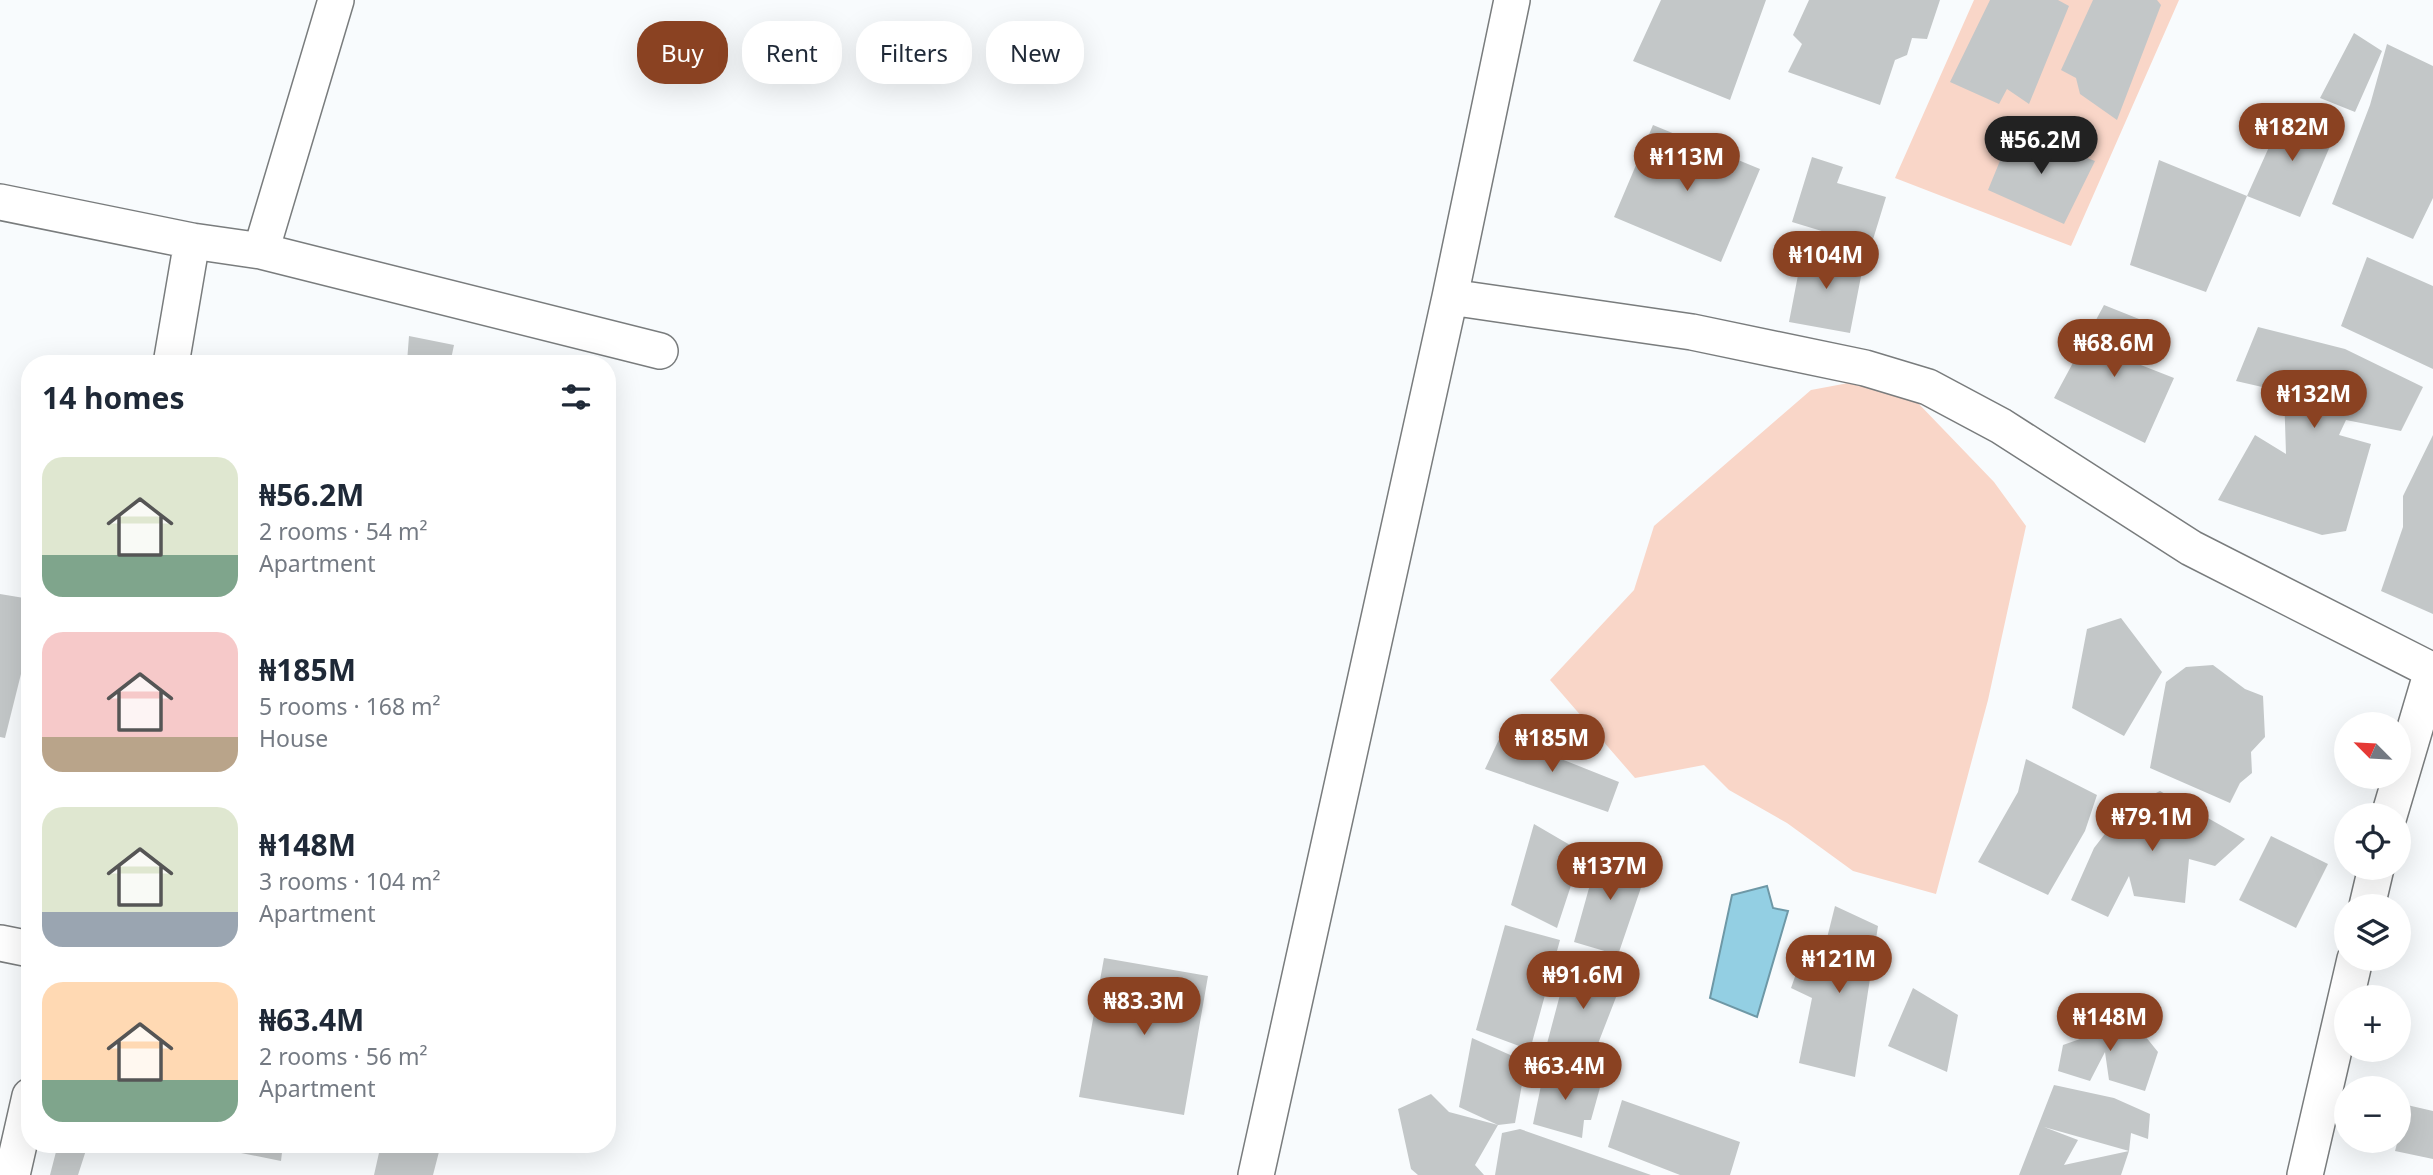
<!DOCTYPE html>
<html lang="en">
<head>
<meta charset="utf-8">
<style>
  body { margin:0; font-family:"Noto Sans",sans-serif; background:#f6f6f7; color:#1f2937; height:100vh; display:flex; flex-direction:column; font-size:26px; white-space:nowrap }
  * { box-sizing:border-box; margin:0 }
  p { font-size:23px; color:#747a83 }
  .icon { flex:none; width:38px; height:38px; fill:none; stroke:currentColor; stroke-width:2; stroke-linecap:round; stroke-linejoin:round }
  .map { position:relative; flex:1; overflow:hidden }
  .drawer { position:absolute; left:21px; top:355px; width:595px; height:798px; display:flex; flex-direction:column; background:#fff; border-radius:28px; box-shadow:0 7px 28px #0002 }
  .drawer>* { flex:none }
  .hud { position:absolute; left:637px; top:21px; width:665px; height:63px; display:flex; gap:14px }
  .needle { width:46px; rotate:294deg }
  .fabs { position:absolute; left:2334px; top:712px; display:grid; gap:14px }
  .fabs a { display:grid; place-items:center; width:77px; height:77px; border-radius:50%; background:#fff; box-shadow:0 7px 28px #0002; font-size:35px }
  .price { position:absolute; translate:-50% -60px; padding:0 16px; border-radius:24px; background:#8a4222; color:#fff; font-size:23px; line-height:46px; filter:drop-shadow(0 2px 4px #0008) }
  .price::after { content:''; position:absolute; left:50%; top:42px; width:21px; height:16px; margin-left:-10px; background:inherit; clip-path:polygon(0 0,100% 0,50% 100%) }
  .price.selected { background:#222; color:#fff }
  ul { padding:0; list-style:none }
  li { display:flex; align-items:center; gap:21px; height:175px; padding:0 21px }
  li span { display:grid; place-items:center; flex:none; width:196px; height:140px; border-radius:21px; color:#555 }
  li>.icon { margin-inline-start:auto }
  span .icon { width:84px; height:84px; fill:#fffc; stroke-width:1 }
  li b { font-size:30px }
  h2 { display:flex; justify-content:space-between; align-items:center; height:84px; padding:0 21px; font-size:30px }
  .pill { padding:0 24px; border-radius:28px; background:#fff; box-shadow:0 7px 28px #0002; font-size:24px; line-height:63px }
  .pill.selected { background:#8a4222; color:#fff }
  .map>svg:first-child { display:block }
  .green { fill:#f9d6c8 }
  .water { fill:#93cfe3; stroke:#6e98a6; stroke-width:2 }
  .building { fill:#c3c7c8; fill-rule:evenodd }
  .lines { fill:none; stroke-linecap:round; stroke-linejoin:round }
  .minor-casing { stroke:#797c7d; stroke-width:38 }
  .minor { stroke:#fff; stroke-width:35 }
</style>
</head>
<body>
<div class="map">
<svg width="2433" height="1175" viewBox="0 0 2433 1175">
  <rect width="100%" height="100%" fill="#f8fbfd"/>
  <path class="green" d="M1974,0H2179L2071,246L1895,178Z
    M1891,375L1994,482L2026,526L1988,700L1936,894L1853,871L1787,823L1729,790L1704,765L1635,778L1550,680L1634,590L1654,526L1811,390Z"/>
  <path class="water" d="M1767,886L1773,908L1788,911L1757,1017L1710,998L1732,895Z"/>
  <path class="building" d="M1661,0H1766L1730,100L1633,61Z
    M1809,0H1940L1927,39L1912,38L1907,55L1895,60L1880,105L1788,72L1802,44L1793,35Z
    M1990,0H2058L2069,6L2029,104L2007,89L1999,104L1950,82Z
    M2093,0H2157L2161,5L2117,120L2080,94L2076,78L2061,70Z
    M2354,33L2382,51L2355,112L2320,98Z
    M2387,44L2433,66V198L2413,239L2332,204L2370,105Z
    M2287,107L2336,132L2300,217L2247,196Z
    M1653,125L1760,169L1721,262L1614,217Z
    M2013,129L2095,161L2064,224L1988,190Z
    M1812,157L1843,167L1837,183L1886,197L1871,246L1792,222Z
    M2159,160L2247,196L2206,292L2130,265Z
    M1803,249L1864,261L1850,333L1789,322Z
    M2367,257L2433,286V369L2341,326Z
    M2104,305L2139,319L2123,358L2174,378L2145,443L2054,398Z
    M2258,327L2345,349L2423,387L2401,431L2346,420L2339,435L2371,444L2346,531L2322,535L2218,500L2255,435L2286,454L2284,392L2236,381Z
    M409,336L454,345L450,364L407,362Z
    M2433,435V614L2381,591L2403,527V496Z
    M0,594L30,599V638L5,738L0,737Z
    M2121,618L2162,672L2124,736L2072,708L2087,629Z
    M2213,665L2245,689L2263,696L2265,737L2251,752L2252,773L2240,783L2230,803L2150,768L2166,682L2186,667Z
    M1501,735L1619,782L1608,812L1485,769Z
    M2026,759L2097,795L2085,831L2048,895L1978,862L2018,792Z
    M2160,791L2245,839L2215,866L2189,859L2185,903L2134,896L2129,876L2108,917L2071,900L2094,848L2125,808Z
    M1534,824L1582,852L1557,928L1511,905Z
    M2271,836L2328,864L2296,928L2239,900Z
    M1601,845L1647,870L1618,955L1574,942Z
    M1835,906L1878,926L1855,1077L1799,1063L1812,998L1791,988L1797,971L1818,974Z
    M1505,925L1560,940L1530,1050L1476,1030Z
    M1570,957L1627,969L1587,1072L1544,1055Z
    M1104,958L1208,976L1184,1115L1079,1097Z
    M1913,988L1958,1015L1947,1072L1888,1046Z
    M2085,1014L2137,1026L2158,1052L2145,1091L2109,1080L2105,1052L2090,1081L2058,1071L2063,1045L2080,1039Z
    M1472,1038L1526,1062L1515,1123L1498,1125L1475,1165L1484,1175H1418L1411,1169L1398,1109L1431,1094L1449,1112L1498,1125L1459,1107Z
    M1545,1066L1601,1084L1591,1120H1584L1582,1138L1533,1124Z
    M2054,1085L2114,1098L2150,1114L2148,1139L2131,1133L2129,1151L2121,1175H2019ZM2044,1127L2129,1151L2064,1165L2078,1140Z
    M1622,1100L1740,1142L1730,1175H1680L1608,1147Z
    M2407,1105L2433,1111V1159L2395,1151Z
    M1520,1129L1651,1175H1495L1502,1133Z
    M58,1144H88L78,1175H50Z
    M196,1144H283L281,1161Z
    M381,1144H441L433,1175H374Z"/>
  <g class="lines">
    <g class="minor-casing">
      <path id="minor" d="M0,202L192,241L171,364
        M192,241L261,251L660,351
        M261,251L336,0
        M1450,297L1692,332L1865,368L1928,387L2001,426L2191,548L2433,671
        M2389,816L2432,671
        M2367,906L2376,868
        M0,943L30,949
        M12,1175L30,1096
        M1256,1175L1450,297L1512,0
        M2305,1175L2355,959"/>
    </g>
    <use href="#minor" class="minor"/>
  </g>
</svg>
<div class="fabs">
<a><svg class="needle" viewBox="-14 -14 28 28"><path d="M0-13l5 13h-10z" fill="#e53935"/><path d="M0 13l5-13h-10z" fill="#747a83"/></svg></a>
<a><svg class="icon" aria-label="locate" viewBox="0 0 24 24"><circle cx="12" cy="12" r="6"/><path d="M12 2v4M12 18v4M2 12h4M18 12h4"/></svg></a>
<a><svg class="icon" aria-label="layers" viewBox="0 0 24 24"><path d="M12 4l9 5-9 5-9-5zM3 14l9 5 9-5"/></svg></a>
<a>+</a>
<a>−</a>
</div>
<b class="price" style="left:2292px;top:163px">₦182M</b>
<b class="price selected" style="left:2041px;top:176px">₦56.2M</b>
<b class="price" style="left:1687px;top:193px">₦113M</b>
<b class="price" style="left:1826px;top:291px">₦104M</b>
<b class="price" style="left:2114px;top:379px">₦68.6M</b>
<b class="price" style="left:2314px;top:430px">₦132M</b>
<b class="price" style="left:1552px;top:774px">₦185M</b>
<b class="price" style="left:2152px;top:853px">₦79.1M</b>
<b class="price" style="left:1610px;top:902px">₦137M</b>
<b class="price" style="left:1839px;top:995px">₦121M</b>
<b class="price" style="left:1583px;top:1011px">₦91.6M</b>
<b class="price" style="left:1144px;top:1037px">₦83.3M</b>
<b class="price" style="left:2110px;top:1053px">₦148M</b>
<b class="price" style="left:1565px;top:1102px">₦63.4M</b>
<div class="hud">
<a class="pill selected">Buy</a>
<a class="pill">Rent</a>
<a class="pill">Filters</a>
<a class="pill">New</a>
</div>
<section class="drawer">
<h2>14 homes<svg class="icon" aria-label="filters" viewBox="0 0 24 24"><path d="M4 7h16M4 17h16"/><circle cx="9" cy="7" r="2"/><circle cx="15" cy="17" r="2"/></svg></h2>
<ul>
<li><span style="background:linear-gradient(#dfe7d0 70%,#7fa58c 0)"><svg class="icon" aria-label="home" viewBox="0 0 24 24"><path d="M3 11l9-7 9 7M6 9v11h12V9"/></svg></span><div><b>₦56.2M</b><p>2 rooms · 54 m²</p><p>Apartment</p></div></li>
<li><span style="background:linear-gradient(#f6c9c9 75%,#b9a48a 0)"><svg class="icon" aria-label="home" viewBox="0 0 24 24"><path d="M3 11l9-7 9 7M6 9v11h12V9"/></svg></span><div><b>₦185M</b><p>5 rooms · 168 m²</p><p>House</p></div></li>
<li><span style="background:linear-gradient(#dfe7d0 75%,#9aa5b1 0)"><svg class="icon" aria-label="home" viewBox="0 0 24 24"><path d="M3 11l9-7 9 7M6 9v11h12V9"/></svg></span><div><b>₦148M</b><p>3 rooms · 104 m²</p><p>Apartment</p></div></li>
<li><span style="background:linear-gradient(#ffd9b3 70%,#7fa58c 0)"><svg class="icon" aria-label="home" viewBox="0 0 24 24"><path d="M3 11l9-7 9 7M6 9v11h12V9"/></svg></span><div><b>₦63.4M</b><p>2 rooms · 56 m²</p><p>Apartment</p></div></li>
</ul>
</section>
</div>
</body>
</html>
